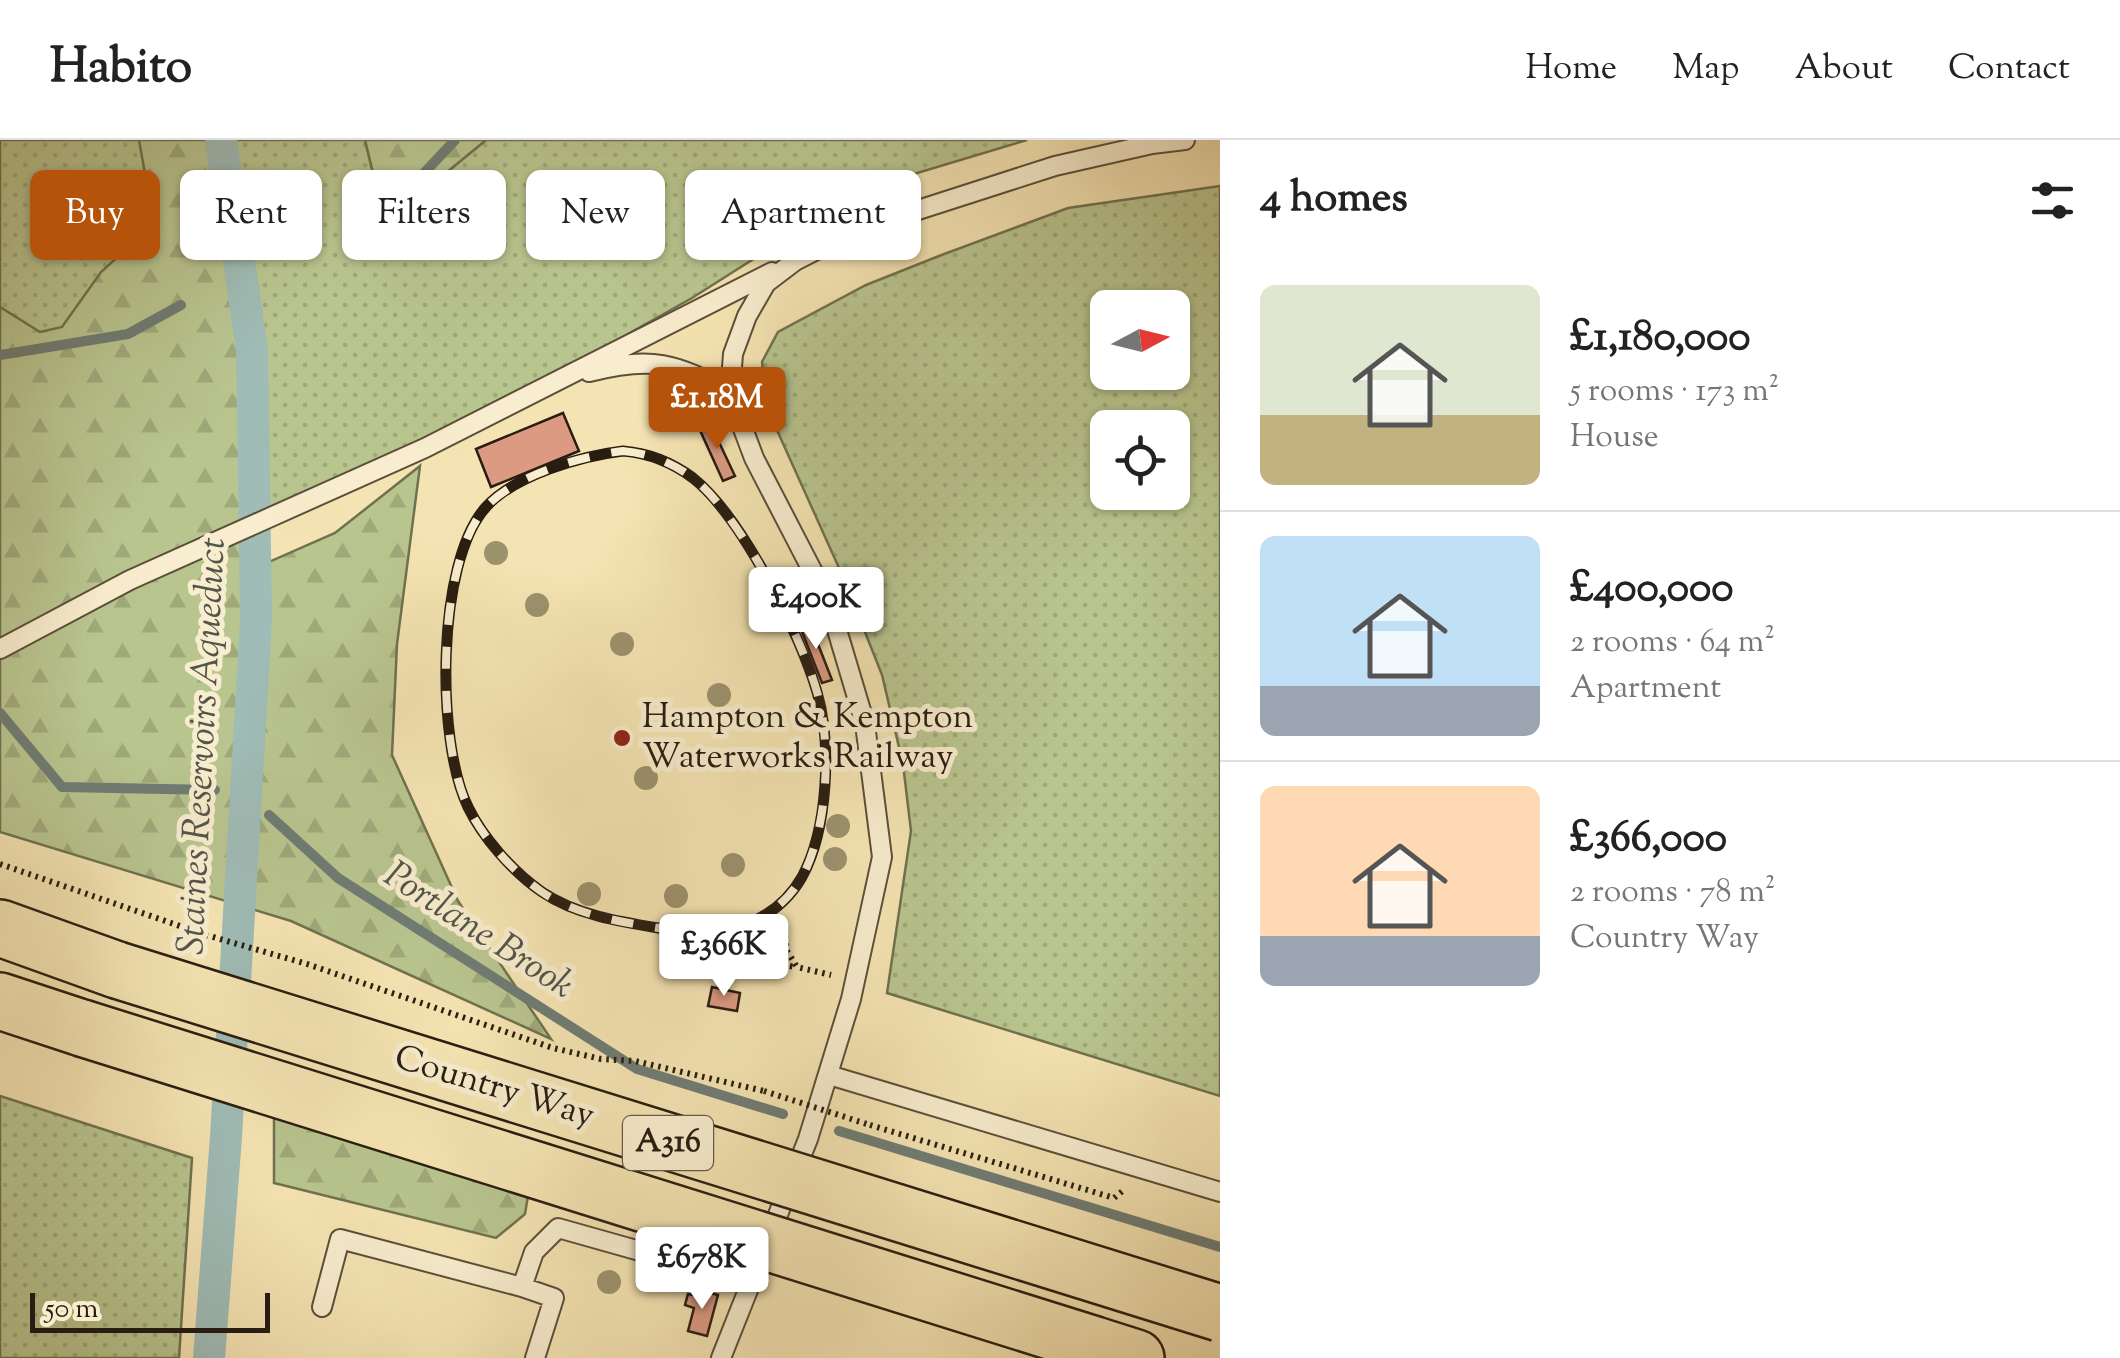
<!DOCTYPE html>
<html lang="en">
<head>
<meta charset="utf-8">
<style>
  body { margin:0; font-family:"Sorts Mill Goudy",serif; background:#f2f2f2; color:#222; height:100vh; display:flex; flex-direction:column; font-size:38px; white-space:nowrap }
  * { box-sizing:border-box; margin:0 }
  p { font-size:32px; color:#767676 }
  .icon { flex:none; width:55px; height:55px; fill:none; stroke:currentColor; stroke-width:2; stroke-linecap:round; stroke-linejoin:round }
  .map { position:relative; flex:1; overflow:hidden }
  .panel { display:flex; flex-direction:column; background:#fff; width:900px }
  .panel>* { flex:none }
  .guide { position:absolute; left:30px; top:30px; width:950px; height:90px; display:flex; gap:20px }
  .needle { width:65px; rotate:83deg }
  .buttons { position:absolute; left:1090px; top:150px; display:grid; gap:20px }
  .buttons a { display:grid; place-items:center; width:100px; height:100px; border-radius:15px; background:#fff; box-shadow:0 2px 8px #0004; font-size:50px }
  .scale { position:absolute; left:30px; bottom:25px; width:240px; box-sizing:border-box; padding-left:10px; border:5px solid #281d10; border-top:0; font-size:28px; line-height:35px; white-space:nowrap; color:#281d10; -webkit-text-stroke:8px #f8edce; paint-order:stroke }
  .price { position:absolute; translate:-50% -85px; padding:0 22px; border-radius:10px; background:#fff; color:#222; font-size:32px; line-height:65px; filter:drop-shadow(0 2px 5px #0008) }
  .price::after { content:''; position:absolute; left:50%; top:60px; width:30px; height:22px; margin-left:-15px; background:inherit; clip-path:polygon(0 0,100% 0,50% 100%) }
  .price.current { background:#b45309; color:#fff }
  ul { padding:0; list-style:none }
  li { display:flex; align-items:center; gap:30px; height:250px; padding:0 40px }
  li+li { border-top:2px solid #e0e0e0 }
  li span { display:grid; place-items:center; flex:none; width:280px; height:200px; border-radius:15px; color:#555 }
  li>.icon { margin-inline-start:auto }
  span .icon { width:120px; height:120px; fill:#fffc; stroke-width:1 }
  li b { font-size:42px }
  h2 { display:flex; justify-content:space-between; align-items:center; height:120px; padding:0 40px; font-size:42px }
  .pill { padding:0 35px; border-radius:15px; background:#fff; box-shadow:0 2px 8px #0004; font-size:35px; line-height:90px }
  .pill.current { background:#b45309; color:#fff }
  header { display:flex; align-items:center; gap:60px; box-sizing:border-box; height:140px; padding:0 50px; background:#fff; border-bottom:2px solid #e0e0e0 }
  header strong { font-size:48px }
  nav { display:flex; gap:55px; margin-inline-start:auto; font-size:35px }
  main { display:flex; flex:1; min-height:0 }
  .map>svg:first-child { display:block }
  .green { fill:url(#green-dots); stroke:#707150; stroke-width:2.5; fill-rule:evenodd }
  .forest { fill:url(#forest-firs); stroke:#707150; stroke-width:2.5 }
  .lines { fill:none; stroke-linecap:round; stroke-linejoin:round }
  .stream { stroke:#6f7c74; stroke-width:10 }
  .canal { stroke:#9fbcb6; stroke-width:32 }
  .building { fill:#dd9a82; stroke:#281d10; stroke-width:2.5 }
  .service-casing { stroke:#5b4f39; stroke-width:22 }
  .trunk-casing { stroke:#281d10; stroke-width:60 }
  .path { stroke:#281d10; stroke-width:6; stroke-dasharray:2.5 5; stroke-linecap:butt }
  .service { stroke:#f8edce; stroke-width:18 }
  .trunk { stroke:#f5e4b3; stroke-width:55 }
  .rail-casing { stroke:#281d10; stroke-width:11 }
  .rail { stroke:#f8edce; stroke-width:8; stroke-dasharray:22; stroke-linecap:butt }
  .trunk-bridge-casing { stroke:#281d10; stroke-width:60; stroke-linecap:butt }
  .path-bridge { stroke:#281d10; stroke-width:6; stroke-dasharray:2.5 5; stroke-linecap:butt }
  .trunk-bridge { stroke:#f5e4b3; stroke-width:55 }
  .tree { fill:#9c926e }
  .poi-dot { fill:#8f2418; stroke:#f8edce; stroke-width:4 }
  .labels { text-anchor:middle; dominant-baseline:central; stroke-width:10; stroke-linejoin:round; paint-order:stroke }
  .shield { fill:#f8edce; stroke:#665b49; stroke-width:2.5 }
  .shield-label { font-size:32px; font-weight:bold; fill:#281d10 }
  .poi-label { font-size:35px; fill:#281d10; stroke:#f8edce; text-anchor:start }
  .street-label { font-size:35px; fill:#281d10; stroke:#f8edce }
  .water-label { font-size:38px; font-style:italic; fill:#52554a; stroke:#f8edce }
</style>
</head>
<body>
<header>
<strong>Habito</strong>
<nav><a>Home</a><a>Map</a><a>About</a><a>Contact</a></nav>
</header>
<main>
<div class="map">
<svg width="1220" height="1218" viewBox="0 0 1220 1218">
  <defs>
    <pattern id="green-dots" width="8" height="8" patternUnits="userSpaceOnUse" patternTransform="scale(2.5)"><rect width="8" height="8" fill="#b9c58f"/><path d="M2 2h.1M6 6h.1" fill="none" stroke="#9fa97a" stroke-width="1.8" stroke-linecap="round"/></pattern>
    <pattern id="forest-firs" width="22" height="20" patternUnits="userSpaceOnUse" patternTransform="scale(2.5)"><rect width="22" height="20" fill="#b9c58f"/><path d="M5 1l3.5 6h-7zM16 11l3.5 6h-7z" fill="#9fa97a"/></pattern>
  </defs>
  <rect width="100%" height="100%" fill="#f5e4b3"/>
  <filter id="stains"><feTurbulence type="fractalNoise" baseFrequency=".002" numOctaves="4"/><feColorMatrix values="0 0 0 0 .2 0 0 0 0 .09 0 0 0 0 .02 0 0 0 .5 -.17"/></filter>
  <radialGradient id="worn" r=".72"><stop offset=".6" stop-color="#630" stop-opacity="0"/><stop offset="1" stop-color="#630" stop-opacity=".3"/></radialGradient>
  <path class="green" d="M0,0H365L385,83L486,0H1027L864,49L692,158L425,308L0,509Z
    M1220,46V956L887,853L911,691L903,624L882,535L844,439L767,268L762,222L778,192L866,145L939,116L1068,68ZM1108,168H1172V232H1108ZM1108,288H1172V352H1108Z
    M0,956L192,1018L179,1218H0Z"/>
  <path class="forest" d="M139,0H231L246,68L241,205L262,261L246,317V432L335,393L420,326L397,504L392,615L458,761L551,899L291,781L0,692V167L40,192L62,187L101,132L154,84Z
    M365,0H486L385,83Z
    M274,973L529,1050L525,1074L496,1098L274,1043Z"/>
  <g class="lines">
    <path class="stream" d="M367,66L410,48L455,0
      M0,215L128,194L181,165
      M0,573L62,647L215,650
      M269,675L338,738L637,929L783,974
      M839,991L1220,1107"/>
    <path class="canal" d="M209,1218L226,997L256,480L252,210L221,0"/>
  </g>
  <path class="building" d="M563,273L579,311L491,347L476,309Z
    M710,283L735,336L723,341L699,288Z
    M809,481L832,540L822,543L799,484Z
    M712,847L740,853L737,871L708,866Z
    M699,1150L718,1155L707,1196L688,1191L694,1168L685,1165L688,1154L698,1156Z"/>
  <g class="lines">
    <g class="service-casing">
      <path id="service" d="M589,232C651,216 676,222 730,254
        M0,509L130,440L425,308L772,132
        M829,935L1220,1052
        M322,1167L340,1099L522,1147
        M535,1218L554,1158L522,1147L534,1112L558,1088L750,1142
        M721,1218L808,999L851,859L882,717L865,584L829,463L754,318L730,254L733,214L747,176L766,143L795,121L856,90L1055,26L1152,4L1185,0"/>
    </g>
    <g class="trunk-casing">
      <path id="trunk" d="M0,788L117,830
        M0,861L82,888
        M1095,1205L1136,1218"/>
    </g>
    <path class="path" d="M0,724L206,795L307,824L553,908L601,919L635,921L764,951
      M783,781L787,811L797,827L831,835
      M687,805L795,827
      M730,829L733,815
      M870,985L1114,1058L1125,1049"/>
    <use href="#service" class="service"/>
    <use href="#trunk" class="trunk"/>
    <g class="rail-casing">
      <path id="rail" d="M623,311C648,313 673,323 693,338C741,376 800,493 817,552C832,604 828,689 802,737C775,784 722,799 671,790C628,783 579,777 542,752C513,732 483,698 468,667C436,602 436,422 486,367C515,335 581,316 623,311Z"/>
    </g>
    <use href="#rail" class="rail"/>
    <g class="trunk-bridge-casing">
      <path id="trunk-bridge" d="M117,830L1220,1173
        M82,888L1095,1205"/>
    </g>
    <path class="path-bridge" d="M764,951L870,985"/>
    <use href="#trunk-bridge" class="trunk-bridge"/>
  </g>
  <g class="tree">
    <circle cx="496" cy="413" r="12"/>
    <circle cx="537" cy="465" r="12"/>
    <circle cx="622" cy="504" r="12"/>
    <circle cx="719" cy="555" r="12"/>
    <circle cx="646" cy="638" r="12"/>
    <circle cx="838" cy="686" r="12"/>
    <circle cx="835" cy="719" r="12"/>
    <circle cx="733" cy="725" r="12"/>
    <circle cx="589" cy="754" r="12"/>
    <circle cx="676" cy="756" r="12"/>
    <circle cx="609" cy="1142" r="12"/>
  </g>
  <circle class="poi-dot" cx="622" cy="598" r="10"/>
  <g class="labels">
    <rect class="shield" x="623" y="976" width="90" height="54" rx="8"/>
    <g class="shield-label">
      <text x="668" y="1003">A316</text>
    </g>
    <g class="poi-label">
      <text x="642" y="578">Hampton &amp; Kempton<tspan x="642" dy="40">Waterworks Railway</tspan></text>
    </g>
    <g class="street-label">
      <text transform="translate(494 948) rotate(17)">Country Way</text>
    </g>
    <g class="water-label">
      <text transform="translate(204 606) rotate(-87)">Staines Reservoirs Aqueduct</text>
      <text transform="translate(478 792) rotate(33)">Portlane Brook</text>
    </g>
  </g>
  <rect width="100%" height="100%" filter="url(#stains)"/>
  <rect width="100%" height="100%" fill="url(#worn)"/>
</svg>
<div class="buttons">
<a><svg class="needle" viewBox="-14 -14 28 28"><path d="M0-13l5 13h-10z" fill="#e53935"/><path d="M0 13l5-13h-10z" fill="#767676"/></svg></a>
<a><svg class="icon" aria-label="locate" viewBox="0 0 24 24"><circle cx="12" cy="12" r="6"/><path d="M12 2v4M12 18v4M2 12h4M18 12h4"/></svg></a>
</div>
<div class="scale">50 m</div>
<b class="price current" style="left:717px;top:312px">£1.18M</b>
<b class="price" style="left:816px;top:512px">£400K</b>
<b class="price" style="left:724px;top:859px">£366K</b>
<b class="price" style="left:702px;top:1172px">£678K</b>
<div class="guide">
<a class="pill current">Buy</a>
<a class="pill">Rent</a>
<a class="pill">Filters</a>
<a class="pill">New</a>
<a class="pill">Apartment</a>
</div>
</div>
<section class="panel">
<h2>4 homes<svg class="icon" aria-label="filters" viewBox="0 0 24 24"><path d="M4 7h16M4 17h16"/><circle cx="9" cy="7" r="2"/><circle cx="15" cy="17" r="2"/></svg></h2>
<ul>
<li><span style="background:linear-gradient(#dfe7d0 65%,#c2b280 0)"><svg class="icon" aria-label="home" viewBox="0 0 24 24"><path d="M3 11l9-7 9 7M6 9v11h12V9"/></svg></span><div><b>£1,180,000</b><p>5 rooms · 173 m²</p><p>House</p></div></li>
<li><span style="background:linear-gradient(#bfe0f5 75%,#9aa5b1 0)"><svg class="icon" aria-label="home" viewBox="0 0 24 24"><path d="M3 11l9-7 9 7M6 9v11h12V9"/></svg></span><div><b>£400,000</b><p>2 rooms · 64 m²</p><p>Apartment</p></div></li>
<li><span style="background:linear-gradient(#ffd9b3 75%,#9aa5b1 0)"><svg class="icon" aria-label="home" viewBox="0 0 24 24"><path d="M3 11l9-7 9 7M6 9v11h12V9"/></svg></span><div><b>£366,000</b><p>2 rooms · 78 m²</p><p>Country Way</p></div></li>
</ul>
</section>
</main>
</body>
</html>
